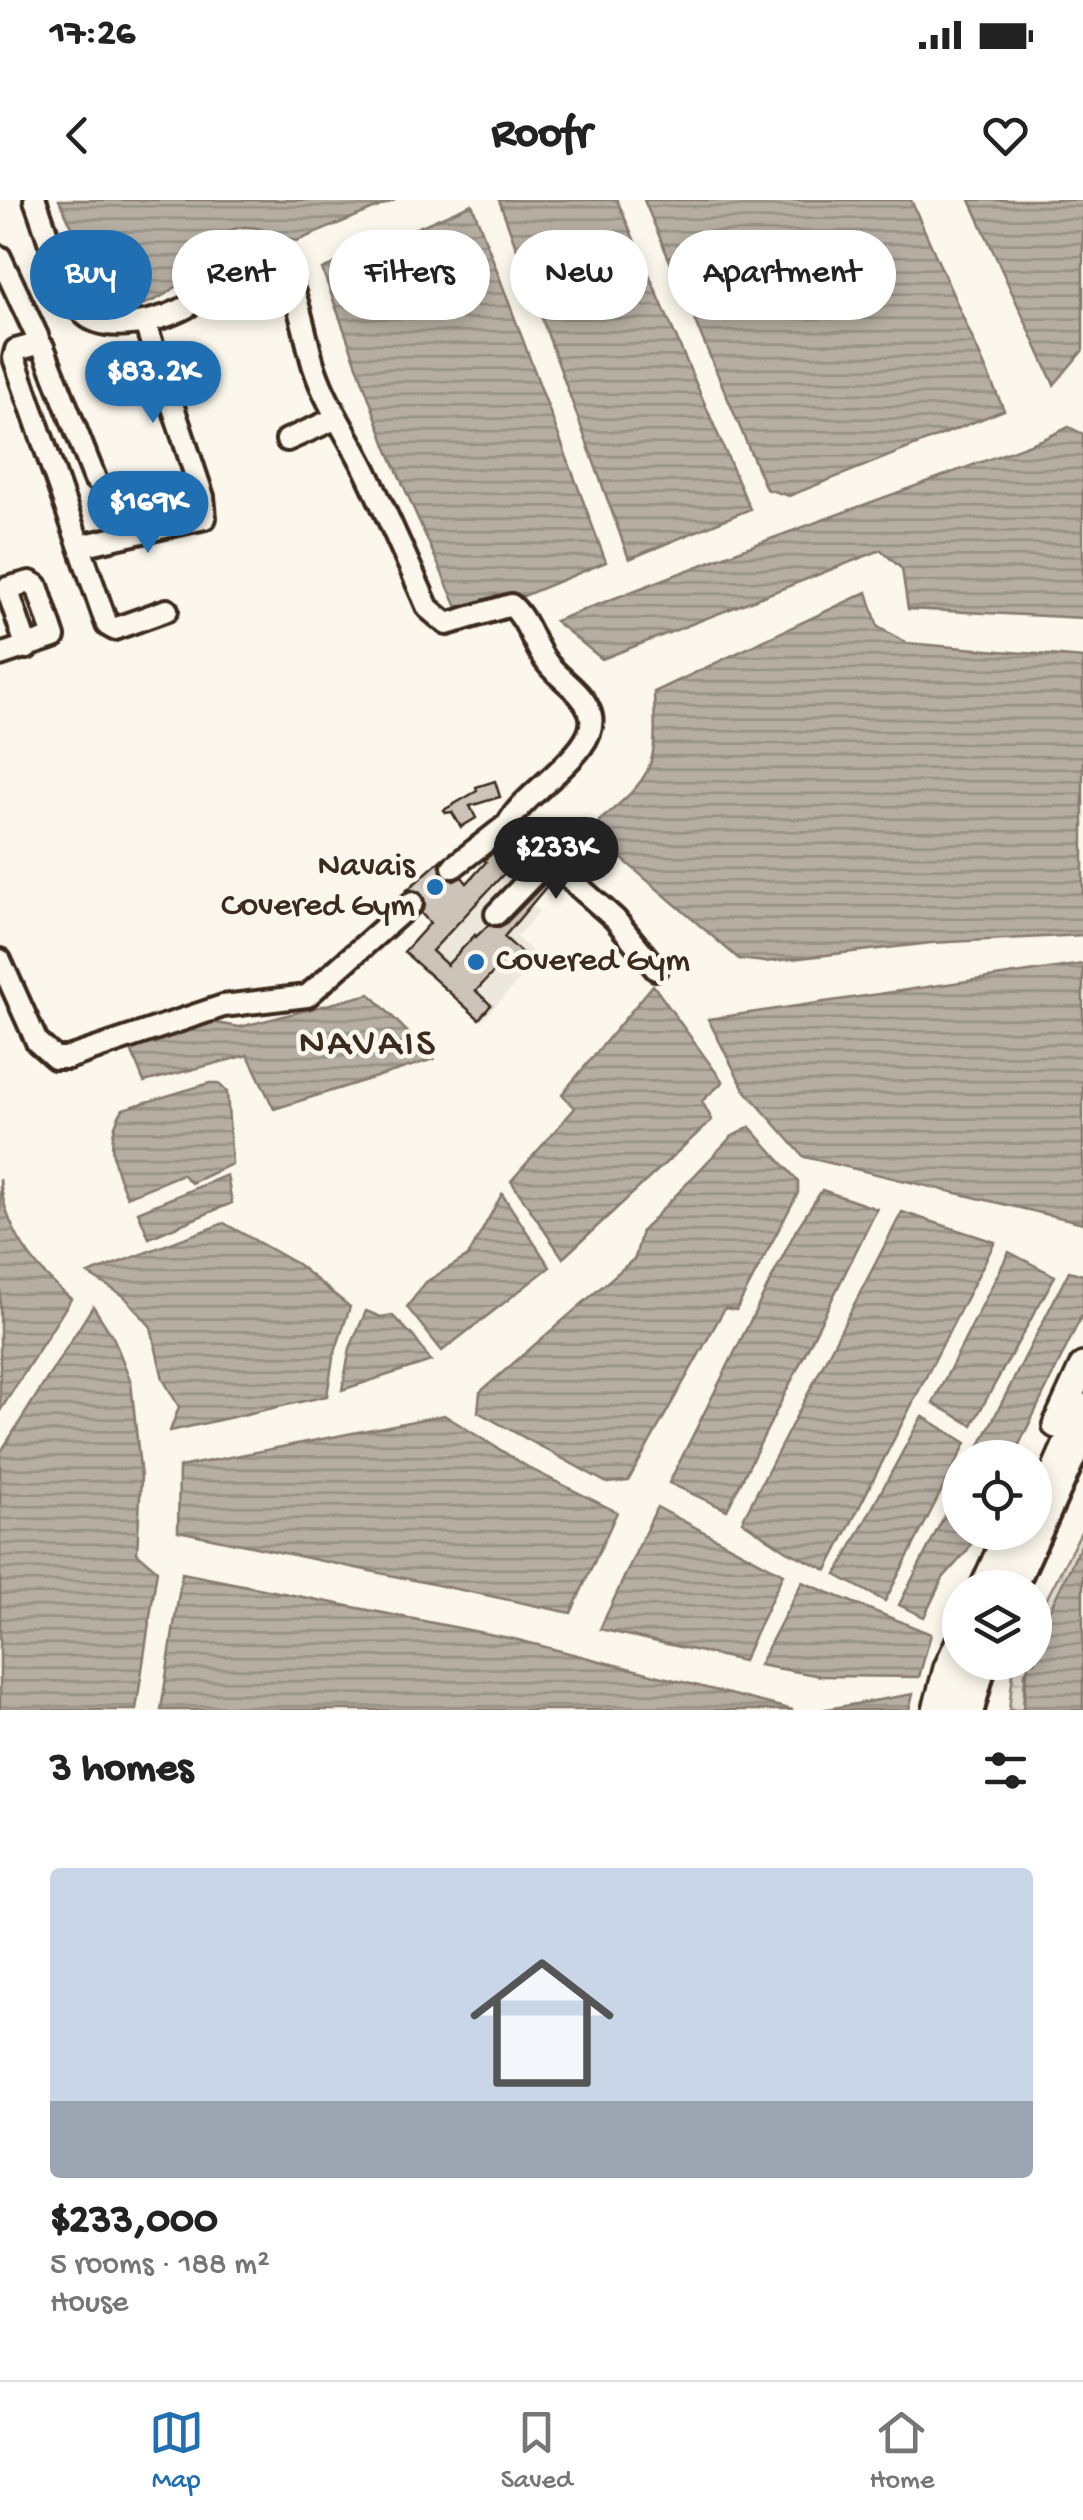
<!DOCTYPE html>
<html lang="en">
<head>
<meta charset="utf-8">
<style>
  body { margin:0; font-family:"Gochi Hand",sans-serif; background:#f6f6f6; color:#222; height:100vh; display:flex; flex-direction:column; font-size:38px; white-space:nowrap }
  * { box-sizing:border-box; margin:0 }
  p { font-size:32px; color:#767676 }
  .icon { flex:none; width:55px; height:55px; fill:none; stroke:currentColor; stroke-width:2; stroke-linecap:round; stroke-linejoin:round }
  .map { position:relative; height:1510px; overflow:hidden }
  .side { display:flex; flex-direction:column; background:#fff; flex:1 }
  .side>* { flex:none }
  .top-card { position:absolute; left:30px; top:30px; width:1025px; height:90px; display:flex; gap:20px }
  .buttons { position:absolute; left:942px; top:1240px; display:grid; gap:20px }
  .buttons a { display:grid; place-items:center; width:110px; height:110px; border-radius:50%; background:#fff; box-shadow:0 5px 15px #0003; font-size:50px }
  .price { position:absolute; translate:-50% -85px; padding:0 22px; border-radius:35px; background:#1f6fb2; color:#fff; font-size:32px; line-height:65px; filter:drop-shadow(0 2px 5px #0008) }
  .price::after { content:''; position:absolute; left:50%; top:60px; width:30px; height:22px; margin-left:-15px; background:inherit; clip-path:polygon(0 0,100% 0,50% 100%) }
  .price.active { background:#222; color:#fff }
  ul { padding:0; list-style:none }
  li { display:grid; align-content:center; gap:20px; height:530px; padding:0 50px }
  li+li { border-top:2px solid #e0e0e0 }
  li span { display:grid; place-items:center; height:310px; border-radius:10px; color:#555 }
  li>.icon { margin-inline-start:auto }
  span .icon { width:180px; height:180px; fill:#fffc; stroke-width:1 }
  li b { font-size:42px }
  h2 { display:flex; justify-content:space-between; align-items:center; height:120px; padding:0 50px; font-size:42px }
  .chip { padding:0 35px; border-radius:45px; background:#fff; box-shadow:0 5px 15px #0003; font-size:35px; line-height:90px }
  .chip.active { background:#1f6fb2; color:#fff }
  .status { display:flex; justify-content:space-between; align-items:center; height:70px; padding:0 50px; background:#fff; direction:ltr }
  .status svg { height:28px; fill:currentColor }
  header { display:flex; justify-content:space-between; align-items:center; height:130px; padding:0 50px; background:#fff; font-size:45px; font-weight:800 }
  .tab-bar { display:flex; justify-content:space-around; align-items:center; height:140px; border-top:2px solid #e0e0e0; background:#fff; font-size:28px; color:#767676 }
  .tab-bar a { display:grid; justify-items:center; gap:5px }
  .tab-bar .active { color:#1f6fb2 }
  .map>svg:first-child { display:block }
  .built { fill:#ede8dd }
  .wetland { fill:url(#wetland-marsh); stroke:#8d8276; stroke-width:2.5 }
  .water { fill:url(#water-rules); stroke:#85796d; stroke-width:2.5 }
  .building { fill:#ccc4b9; stroke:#3b2a1e; stroke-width:2.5 }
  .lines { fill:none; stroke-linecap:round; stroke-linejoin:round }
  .minor-tunnel { stroke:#d5cec3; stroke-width:20; stroke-dasharray:20 10; stroke-linecap:butt }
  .minor-casing { stroke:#3b2a1e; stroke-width:28 }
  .major-casing { stroke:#3b2a1e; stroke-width:32 }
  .minor { stroke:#fbf7ec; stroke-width:20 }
  .major { stroke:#fbf7ec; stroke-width:25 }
  .poi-dot { fill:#1f6fb2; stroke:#fbf7ec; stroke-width:4 }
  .labels { text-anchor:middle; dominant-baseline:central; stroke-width:9; stroke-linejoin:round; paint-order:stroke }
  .poi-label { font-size:35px; fill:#3b2a1e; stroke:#fbf7ec; text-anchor:end }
  .quarter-label { font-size:40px; letter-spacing:2.5px; fill:#3b2a1e; stroke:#fbf7ec }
</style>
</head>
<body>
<div class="status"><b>17:26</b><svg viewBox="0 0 49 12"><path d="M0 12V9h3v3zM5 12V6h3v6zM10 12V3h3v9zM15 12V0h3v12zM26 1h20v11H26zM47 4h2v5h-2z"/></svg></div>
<header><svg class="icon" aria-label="back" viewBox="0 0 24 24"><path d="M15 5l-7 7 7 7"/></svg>Roofr<svg class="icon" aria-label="heart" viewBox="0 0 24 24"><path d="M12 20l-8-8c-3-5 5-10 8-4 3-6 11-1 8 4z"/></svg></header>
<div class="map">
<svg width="1083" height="1510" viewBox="0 0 1083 1510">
  <defs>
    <pattern id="wetland-marsh" width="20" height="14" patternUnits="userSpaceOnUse" patternTransform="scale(2.5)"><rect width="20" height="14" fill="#dfd9ce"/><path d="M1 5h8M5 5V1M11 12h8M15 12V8" fill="none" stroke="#c0bab0"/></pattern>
    <pattern id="water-rules" width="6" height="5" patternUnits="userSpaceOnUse" patternTransform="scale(2.5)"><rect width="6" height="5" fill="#b6aea2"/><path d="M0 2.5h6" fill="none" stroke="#958e83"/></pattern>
  </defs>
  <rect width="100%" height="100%" fill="#fbf7ec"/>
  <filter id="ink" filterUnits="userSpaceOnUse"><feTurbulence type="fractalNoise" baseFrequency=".01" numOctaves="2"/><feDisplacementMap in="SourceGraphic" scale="20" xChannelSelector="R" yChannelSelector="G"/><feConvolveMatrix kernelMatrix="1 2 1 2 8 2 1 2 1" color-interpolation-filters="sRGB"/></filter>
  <g filter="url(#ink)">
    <path class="built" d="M485,663L539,712L516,737L539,758L481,822L404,752Z"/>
    <path class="wetland" d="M1083,1328V1386L1035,1461V1421Z
      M1014,1463H1034L1025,1472L1023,1510H1009Z"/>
    <path class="water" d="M59,0H395L297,41C280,36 261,26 244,27C209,30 203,65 181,83C163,98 141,108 118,109L105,95Z
      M499,0H617L750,309L629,359Z
      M644,0H911L1004,210L789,296L766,289Z
      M970,0H1083V150L1054,185Z
      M472,4L606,362L463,421L387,248L322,69Z
      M1069,227L1083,234V418L908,409L902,369L881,350L602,459L555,421L743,349L1044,239Z
      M867,392L878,427L907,443L1083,458V735L931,743L765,762L739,759L600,640L599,621C658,573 656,565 654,492Z
      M1083,764V1023L804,957L744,889L708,819Z
      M653,785L723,882L702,901L712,920L563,1058L511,981L575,908L562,894Z
      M370,794L434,859L274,909L248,855L144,882L131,850L209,822L240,827Z
      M210,883H218L227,892L232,964L191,983L182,974L127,997C113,966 104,939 123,909Z
      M750,927L798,981V993L736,1110L725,1108L628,1281L607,1283L478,1212L480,1192L635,1058L642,1031L731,937Z
      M227,975L232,1003L149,1038L138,1012Z
      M0,979C5,1030 33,1067 71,1099L0,1211Z
      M822,990L877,1009L727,1310L669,1283L796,1030Z
      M502,994L550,1067L442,1151L407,1107L426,1082L468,1056Z
      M902,1012L995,1042L827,1370L787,1351L742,1321Z
      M224,1023L297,1064L350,1107L333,1158L327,1196L170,1231L179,1207L163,1179L151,1127L124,1096L88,1074Z
      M1009,1052L1055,1076L972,1225L933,1203Z
      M1069,1071L1083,1075V1113L1013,1257H974Z
      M93,1106L114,1139L131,1182L141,1278L137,1353L157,1370L136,1510H0V1253Z
      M366,1111L381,1117L392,1115L413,1136L431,1161L342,1190L350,1148Z
      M444,1215L531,1269L617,1312L571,1413L178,1331L179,1267Z
      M922,1216L966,1243L885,1401L836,1375Z
      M960,1285V1332L977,1333L967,1351L943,1378L924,1417L899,1405Z
      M657,1307L783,1374L743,1461L600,1429Z
      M1083,1341V1510H1023L1028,1463L1035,1462L1037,1436Z
      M182,1373L514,1439L793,1510H161Z
      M802,1382L931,1434L919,1477L821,1476L759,1465Z
      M913,1494L909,1510H821Z"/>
    <path class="building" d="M495,581L500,597L470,606L476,618L461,627L452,612L446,613L444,610L477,591L476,587Z
      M507,642L528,660L518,671L512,665L432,751L447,765L475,735L476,737L488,725L499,727L505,724L549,679L551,681L504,737L525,756L514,768L505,760L476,791L491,805L479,819L404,752L430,723L421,713L425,706L423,695L415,690H407L443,658L439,668L443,676L454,681L462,677L467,683L486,662L484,660Z"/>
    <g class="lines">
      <path class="minor-tunnel" d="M412,703L453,667"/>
      <g class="minor-casing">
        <path id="minor" d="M35,0C48,33 60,87 82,112C104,137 166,120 190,105C199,99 200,88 207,80C220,65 258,50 276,61C295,73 306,143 314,167C326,204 348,235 365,269C387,315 408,362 428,408L447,424L511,405C529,421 533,446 548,464C561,480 581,491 589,510C607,548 523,591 508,624
          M0,57L38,138L34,145L16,150L14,158L107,425L114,429L167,410
          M37,142L43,147L95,279
          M287,240L337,218
          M80,346L205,318L203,297L145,123
          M0,455L54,437L37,386L30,382L7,388L27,448
          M453,667L508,624L615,719L656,769
          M496,714L547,661
          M0,760L37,842L55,858H68L223,806L307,796L412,703
          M1022,1374L1083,1239
          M973,1510L986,1462"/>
      </g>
      <g class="major-casing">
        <path id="major" d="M1056,1225L1083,1166
          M1035,1315L1083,1207
          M983,1388L1008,1332
          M1003,1388L1027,1332
          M936,1510L947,1468L960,1439
          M957,1510L972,1462"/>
      </g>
      <use href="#minor" class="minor"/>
      <use href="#major" class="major"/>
    </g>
  </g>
  <g class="poi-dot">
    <circle cx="435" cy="687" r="10"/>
    <circle cx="476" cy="762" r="10"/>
  </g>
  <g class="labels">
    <g class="poi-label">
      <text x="415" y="667">Navais<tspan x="415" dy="40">Covered Gym</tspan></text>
      <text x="496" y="762" text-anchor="start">Covered Gym</text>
    </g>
    <g class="quarter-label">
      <text x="368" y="845">NAVAIS</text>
    </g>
  </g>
</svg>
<div class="buttons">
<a><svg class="icon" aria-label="locate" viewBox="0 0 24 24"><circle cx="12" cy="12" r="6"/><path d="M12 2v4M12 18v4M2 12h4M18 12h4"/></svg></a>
<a><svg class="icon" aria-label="layers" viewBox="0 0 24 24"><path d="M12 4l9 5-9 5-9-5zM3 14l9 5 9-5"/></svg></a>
</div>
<b class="price" style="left:153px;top:226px">$83.2K</b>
<b class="price" style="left:148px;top:356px">$169K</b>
<b class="price active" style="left:556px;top:702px">$233K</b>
<div class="top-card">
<a class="chip active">Buy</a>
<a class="chip">Rent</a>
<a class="chip">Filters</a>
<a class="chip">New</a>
<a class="chip">Apartment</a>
</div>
</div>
<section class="side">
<h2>3 homes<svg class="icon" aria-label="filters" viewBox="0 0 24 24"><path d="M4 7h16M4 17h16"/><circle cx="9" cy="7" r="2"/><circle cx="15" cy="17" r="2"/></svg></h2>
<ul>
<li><span style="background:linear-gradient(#c9d6e8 75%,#9aa5b1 0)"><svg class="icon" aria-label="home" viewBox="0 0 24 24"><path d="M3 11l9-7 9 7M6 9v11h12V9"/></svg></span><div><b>$233,000</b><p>5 rooms · 188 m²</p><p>House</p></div></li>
</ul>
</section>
<nav class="tab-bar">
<a class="active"><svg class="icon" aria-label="map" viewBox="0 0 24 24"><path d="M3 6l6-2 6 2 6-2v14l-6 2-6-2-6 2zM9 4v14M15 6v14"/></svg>Map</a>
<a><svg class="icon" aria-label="saved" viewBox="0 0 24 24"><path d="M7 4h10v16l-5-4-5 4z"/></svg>Saved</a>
<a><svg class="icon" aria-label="home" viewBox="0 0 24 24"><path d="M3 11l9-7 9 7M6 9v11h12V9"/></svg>Home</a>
</nav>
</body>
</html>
